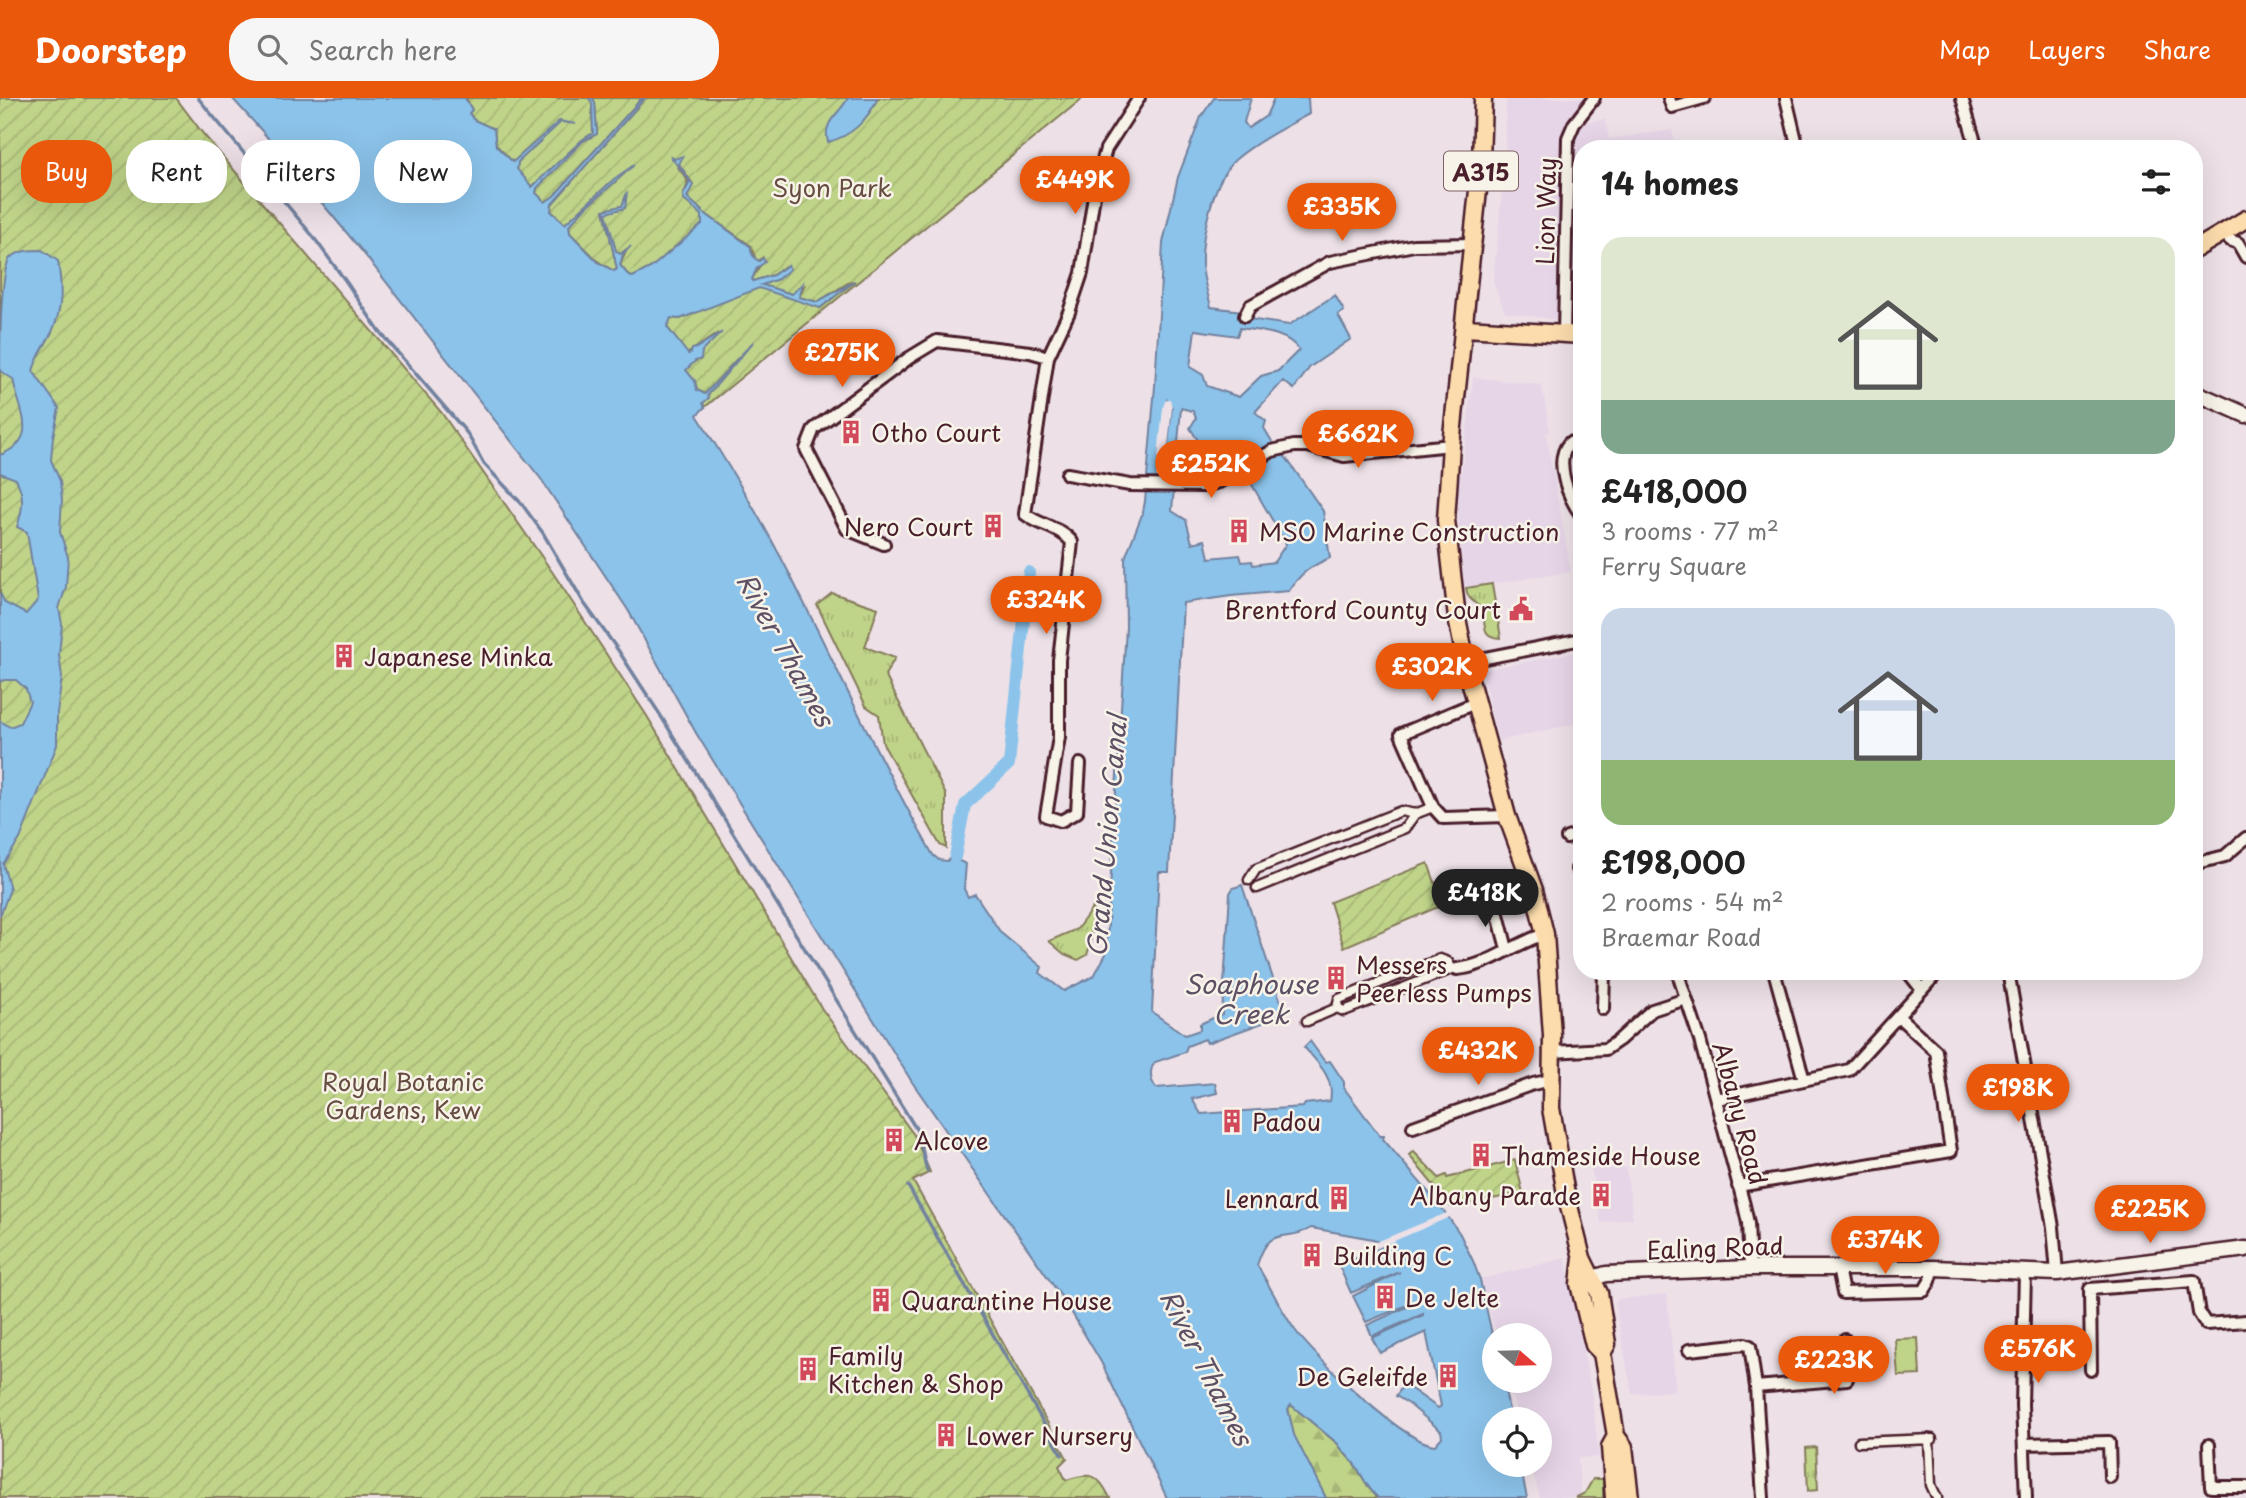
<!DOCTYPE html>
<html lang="en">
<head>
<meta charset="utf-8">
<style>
  body { margin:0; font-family:"Playpen Sans",sans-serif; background:#f6f6f6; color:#222; height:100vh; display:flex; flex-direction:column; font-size:26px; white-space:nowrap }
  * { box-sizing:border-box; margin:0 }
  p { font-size:23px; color:#767676 }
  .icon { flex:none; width:38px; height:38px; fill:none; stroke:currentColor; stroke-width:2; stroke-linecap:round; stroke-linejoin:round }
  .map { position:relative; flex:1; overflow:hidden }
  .side { position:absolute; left:1573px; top:42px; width:630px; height:840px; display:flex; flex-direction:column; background:#fff; border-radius:28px; box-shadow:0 7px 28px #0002 }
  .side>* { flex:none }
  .banner { position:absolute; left:21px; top:42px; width:665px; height:63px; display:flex; gap:14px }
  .needle { width:46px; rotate:110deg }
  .tools { position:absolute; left:1482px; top:1225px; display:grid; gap:14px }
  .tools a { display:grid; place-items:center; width:70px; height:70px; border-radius:50%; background:#fff; box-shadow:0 7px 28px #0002; font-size:35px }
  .price { position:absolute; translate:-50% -60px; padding:0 16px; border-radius:24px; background:#ea580c; color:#fff; font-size:23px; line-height:46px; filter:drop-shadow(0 2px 4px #0008) }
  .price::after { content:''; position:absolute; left:50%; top:42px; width:21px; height:16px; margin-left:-10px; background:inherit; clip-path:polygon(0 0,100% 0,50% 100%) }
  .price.current { background:#222; color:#fff }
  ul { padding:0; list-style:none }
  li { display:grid; align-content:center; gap:14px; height:371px; padding:0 28px }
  li span { display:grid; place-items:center; height:217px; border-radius:21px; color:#555 }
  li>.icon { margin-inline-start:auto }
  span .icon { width:126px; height:126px; fill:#fffc; stroke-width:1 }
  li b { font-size:30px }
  h2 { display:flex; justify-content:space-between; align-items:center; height:84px; padding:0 28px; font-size:30px }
  .chip { padding:0 24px; border-radius:28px; background:#fff; box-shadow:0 7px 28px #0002; font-size:24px; line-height:63px }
  .chip.current { background:#ea580c; color:#fff }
  header { display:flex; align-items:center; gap:42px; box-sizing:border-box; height:98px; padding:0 35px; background:#ea580c; color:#fff }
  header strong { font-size:33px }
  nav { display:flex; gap:38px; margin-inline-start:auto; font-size:24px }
  .search { width:490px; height:63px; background:#f6f6f6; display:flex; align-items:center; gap:18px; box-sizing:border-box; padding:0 24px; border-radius:28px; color:#767676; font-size:26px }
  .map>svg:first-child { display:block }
  .built { fill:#e6d5e7 }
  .grass { fill:url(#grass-tufts); stroke:#847a5a; stroke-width:2 }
  .forest { fill:url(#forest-firs); stroke:#847a5a; stroke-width:2 }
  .park { fill:#bfd489; stroke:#847a5a; stroke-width:2 }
  .garden { fill:url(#garden-furrows); stroke:#847a5a; stroke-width:2 }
  .water { fill:#8cc3ea; stroke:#72819e; stroke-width:2; fill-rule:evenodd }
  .pier { fill:#ede1e7 }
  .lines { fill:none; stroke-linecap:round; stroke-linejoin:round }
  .stream { stroke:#72819e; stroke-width:3.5 }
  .canal { stroke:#8cc3ea; stroke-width:12 }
  .pedestrian-casing { stroke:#4a1f2b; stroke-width:13 }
  .minor-casing { stroke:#4a1f2b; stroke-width:16 }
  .secondary-casing { stroke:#4a1f2b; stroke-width:19 }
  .primary-casing { stroke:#4a1f2b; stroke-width:21 }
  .pedestrian { stroke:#f7f3e8; stroke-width:8 }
  .minor { stroke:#f7f3e8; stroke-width:10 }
  .secondary { stroke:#f7f3e8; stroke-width:14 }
  .primary { stroke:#fcdcac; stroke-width:16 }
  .labels { text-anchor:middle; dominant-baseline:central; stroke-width:5; stroke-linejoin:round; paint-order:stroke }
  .shield { fill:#f7f3e8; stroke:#7e5f64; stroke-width:2 }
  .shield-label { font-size:23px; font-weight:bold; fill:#4a1f2b }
  .park-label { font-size:24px; fill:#674c42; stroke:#f7f3e8 }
  .street-label { font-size:24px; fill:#4a1f2b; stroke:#f7f3e8 }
  .poi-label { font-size:24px; fill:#4a1f2b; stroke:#f7f3e8; text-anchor:start }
  .water-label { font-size:26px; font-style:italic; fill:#5e5064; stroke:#f7f3e8 }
</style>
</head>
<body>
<header>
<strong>Doorstep</strong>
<div class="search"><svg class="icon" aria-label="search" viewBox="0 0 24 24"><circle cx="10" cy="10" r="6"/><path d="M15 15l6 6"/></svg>Search here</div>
<nav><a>Map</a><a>Layers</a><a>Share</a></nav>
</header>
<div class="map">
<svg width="2246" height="1400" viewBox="0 0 2246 1400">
  <defs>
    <pattern id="grass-tufts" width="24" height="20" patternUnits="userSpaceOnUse" patternTransform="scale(1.75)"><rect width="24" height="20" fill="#bfd489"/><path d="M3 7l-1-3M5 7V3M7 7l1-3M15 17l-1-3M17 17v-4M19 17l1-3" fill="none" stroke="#a6b676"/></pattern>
    <pattern id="forest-firs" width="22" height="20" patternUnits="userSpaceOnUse" patternTransform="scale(1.75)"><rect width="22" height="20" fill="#bfd489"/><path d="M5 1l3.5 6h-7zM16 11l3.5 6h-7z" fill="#a6b676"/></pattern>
    <pattern id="garden-furrows" width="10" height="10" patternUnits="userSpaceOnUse" patternTransform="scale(1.75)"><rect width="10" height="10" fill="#bfd489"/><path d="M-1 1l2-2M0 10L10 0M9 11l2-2" fill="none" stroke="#a6b676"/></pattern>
  </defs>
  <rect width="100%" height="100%" fill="#ede1e7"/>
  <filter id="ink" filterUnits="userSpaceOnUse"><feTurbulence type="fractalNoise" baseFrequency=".0143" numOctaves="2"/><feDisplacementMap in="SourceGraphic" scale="14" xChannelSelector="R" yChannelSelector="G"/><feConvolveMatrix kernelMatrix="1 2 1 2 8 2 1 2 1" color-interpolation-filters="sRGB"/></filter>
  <g filter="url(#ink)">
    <path class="built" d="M1506,0H1594L1575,25L1605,21L1609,41L1672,32L1675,51H1582V77H1568L1564,223L1505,214L1493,184L1505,63Z
      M1473,279L1542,287L1550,334L1546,335L1571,474L1465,490L1458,421V378H1461Z
      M1582,353V401L1578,398L1572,365Z
      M1582,553V624L1499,643L1491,616L1483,572Z
      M1626,1069L1633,1120L1601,1125L1591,1070Z
      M1565,1160L1592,1298L1599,1359L1578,1360L1581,1399L1540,1400L1531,1367H1540V1321H1519L1508,1283H1540V1237H1496L1481,1181Z
      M1667,1196L1676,1293L1632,1296L1615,1206L1618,1201Z"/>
    <path class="grass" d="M1492,486V487L1501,540C1476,539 1490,521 1479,509C1472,501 1468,502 1466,490Z
      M832,495L878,510L865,549L895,560L885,577L946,697V750L940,747L883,646L879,617L866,608L817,507Z
      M1094,808L1090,847L1087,857L1078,862L1064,856L1049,843L1077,831Z
      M1816,1349L1818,1392L1808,1393L1806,1350Z"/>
    <path class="forest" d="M1291,1307L1338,1346C1344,1357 1354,1363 1359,1373C1366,1385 1368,1390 1378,1400H1326L1294,1338L1288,1310Z"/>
    <path class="park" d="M1918,1240L1920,1277L1898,1278L1895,1241Z
      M1593,1381H1603V1400H1575L1585,1395Z"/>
    <path class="garden" d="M0,0H176L204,37L441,314L553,475L647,618L822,911L914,1037L930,1074L913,1083L1067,1360L1059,1368L1066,1382C1091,1374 1098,1375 1110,1400H0Z
      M466,0H589L592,5L593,35L582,42L532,89L516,71L518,64L561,23L513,64L496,47L494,31L474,22L469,15L472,12Z
      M592,0H642L554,98L545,104L536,95L537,90L583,43L597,36L595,4Z
      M645,0H1083L705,309L702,305L737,261L705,296L697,292L696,287L686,272L695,263L699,262L702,253L718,235L687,256L667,229L671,220L680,221L759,189L820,210L854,184L851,183L817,204L799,199L804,188L792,196L761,187L778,181L785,168L773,177L753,183L752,181L761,166L762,160L759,163L756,162L751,148L703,114L687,99L693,86L679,66L681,60L675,61C679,81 695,75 683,97L684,102L702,117V126L652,169L633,179L629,178L620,167L627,151L620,156L616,153L605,114L625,110L626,98L622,108L604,112L617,171L614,173L599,164L570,135L569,128L582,113L627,73L614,81L565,126L551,113L552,106Z
      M1428,765L1443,807L1344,849L1330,804Z
      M1413,1053L1439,1080L1446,1077L1447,1080L1515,1062L1523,1095L1451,1109L1409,1057Z"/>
    <path class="water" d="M232,0H465L472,12L469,15L474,22L494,31L496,48L513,64L559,23L576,26L561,24L518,64L517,71L532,89L582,42L593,35L592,5L589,0H592L595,4L597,36L583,43L537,90L536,95L545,104L554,98L642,0H645L552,106L551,113L565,126L614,81L634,67L582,113L569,128L570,135L598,164L614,173L617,171L604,112L622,108L627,94L625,110L606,115L616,153L620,156L631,148L623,156L620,167L629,178L633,179L652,169L702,126V117L684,102L683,97L689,86V82L670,58L675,61L683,58L679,66L693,87L687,99L703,114L751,149C750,154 754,161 759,163L763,160L765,164L757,170L752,181L753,183L773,177L788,167L790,171L778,181L762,187L792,196L803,185L799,199L817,204L855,183L820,210L759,190L680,221L671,220L667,229L688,256L691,255L692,251L696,250L722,234L702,253L701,261L695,263L686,272L695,283L697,292L705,296L754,243L708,297L709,300L703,305L705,309L697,317C729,368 761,420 788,473C836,568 880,664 933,757L939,762L947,763L951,759L959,761V763L966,766L964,791L968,799L975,796L1001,835L1042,869L1040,875L1064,893L1094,878L1106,856L1126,529L1125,460L1143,414L1145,403L1155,288L1163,145L1178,79L1201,19L1214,0H1251L1244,24L1248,30L1266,18L1274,0H1308L1309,16C1285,29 1256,44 1236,61C1213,81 1201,138 1202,167C1203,181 1208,196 1211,209L1242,213V220L1289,227L1335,197L1344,213L1338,217L1351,241L1310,269L1294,291L1283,283L1255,314L1266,323L1264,330L1273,345L1287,361L1323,413L1330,460C1311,468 1300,475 1289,493L1231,498L1183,505L1169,774H1159L1152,914L1185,937L1200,932V926L1222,916L1230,795L1233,790L1242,787L1285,917L1207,945L1205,941L1187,948L1185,954L1155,964C1149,972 1150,982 1156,990L1215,985L1217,995L1192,1001L1201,1016L1303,1009L1305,1006L1330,1003C1335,980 1318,965 1304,949L1310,943L1325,964L1330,963L1344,984V990L1380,1038H1384L1383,1041L1442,1110L1460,1136L1473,1163L1480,1182L1494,1245V1283H1503L1511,1321H1494V1367H1520L1527,1400H1378C1368,1390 1366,1385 1359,1373C1354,1363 1344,1356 1338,1346L1291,1307L1288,1311L1294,1337L1326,1400H1167L1101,1264L1069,1210L912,984L696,635L628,512L541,381L361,152L262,33ZM1240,230C1259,233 1287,234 1299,252L1278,273L1261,278L1239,299L1207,288L1203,277L1190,269L1195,232L1237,238ZM1167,302L1172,309L1165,377L1158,382L1156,377ZM1181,310L1193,313L1196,320L1190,330L1212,364L1227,360L1239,381L1247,378L1286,446L1274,464L1253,467L1252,463L1242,464L1240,457L1209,460L1205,442L1192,445L1186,422L1172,413ZM1311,1130L1373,1141L1385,1147L1339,1168L1351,1195L1400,1174L1353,1198L1366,1224L1417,1203L1416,1205L1367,1227L1372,1238L1423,1216V1217L1372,1240L1380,1255L1426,1234L1441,1308L1438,1310L1404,1286L1396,1298L1409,1306L1441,1333L1442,1339L1435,1347C1404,1345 1315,1259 1295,1232C1281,1212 1270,1188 1257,1167C1270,1125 1284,1146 1311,1130Z
      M848,0H877V2C866,23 852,38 828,44C822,23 840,16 848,0Z
      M42,152L58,163C62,189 63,210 52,234C45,248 37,258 33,273L59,310L53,339L51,362L60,383L62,402L60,434L68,459L66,489L59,510L62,526L59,556L62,579L57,615V647L20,741L3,766L10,791L0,818V623L10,629L20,625L30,604L26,591L16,582H4L0,584V495L5,505L26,516L38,502L27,434L17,429C23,411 25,398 16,381L0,375V357C41,341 19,314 13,281L0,273C0,250 0,174 10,160C20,152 30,152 42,152Z"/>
    <path class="pier" d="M1170,301L1172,309L1165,377L1161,383L1158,382L1156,377L1163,310L1165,303Z
      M1449,1114L1452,1118L1366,1155L1365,1153L1378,1147L1374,1145Z"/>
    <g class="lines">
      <path class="stream" d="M198,0L312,137L347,185L379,233L467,335L484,366L521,405L543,435L584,505L618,552L659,615L918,1034L927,1073
        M908,1088L1062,1357"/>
      <path class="canal" d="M955,759L965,707L1009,666L1029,474"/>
      <g class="pedestrian-casing">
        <path id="pedestrian" d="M1249,782L1256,771L1401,713L1415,716L1433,709
          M1257,790L1405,730L1415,716
          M1307,923L1337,910L1344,913L1452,871L1448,864L1440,861L1339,901L1337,910
          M1929,1341L1931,1387L1937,1400
          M1859,1344L1932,1341"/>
      </g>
      <g class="minor-casing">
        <path id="minor" d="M1669,0L1672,9L1704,0
          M1786,0L1798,51
          M1962,0L1977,51
          M2224,135L2230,142L2238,145L2246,159
          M1245,218L1250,208L1330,164L1414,147L1474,146
          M1564,236L1568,40L1574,26L1594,0
          M1582,342L1569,345C1553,364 1569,401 1582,418
          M1067,376L1130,387L1203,388L1219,384L1272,353L1294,348H1308L1344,358L1451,347
          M884,446L847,431L806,351L814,331L909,260L937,243L1030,254L1048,259
          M1465,564L1582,541
          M1475,605L1401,636L1433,709L1443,720L1507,718
          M1080,666L1077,714L1061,723L1046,718L1059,639V562L1072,444C1060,429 1040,428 1025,416L1048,259L1069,214L1082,175L1095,91L1106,51L1139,0
          M1567,740L1582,735
          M2194,766L2225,758L2246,740
          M1577,771L1582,769
          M1494,801L1507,851
          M1457,871C1489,868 1515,845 1545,836
          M1677,873L1700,942L1744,1107L1748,1125L1750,1170
          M1774,873L1804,982
          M1907,873L1922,892
          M2008,873L2053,1129L2057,1175
          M1603,911L1604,875L1613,873
          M1552,954L1606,951L1619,942L1652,912L1686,901
          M1717,1001L1849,972L1939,873
          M1413,1029L1533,986L1551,982
          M1738,1088L1951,1053L1936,953L1899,919
          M1838,1170L1843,1195L1924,1193L1930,1183L1934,1170
          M2025,1174L2022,1307L2026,1400
          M1689,1252L1745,1246L1750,1248L1756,1289L1763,1400
          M2091,1272L2090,1191L2194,1183L2199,1215L2206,1226L2246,1223
          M1756,1289L1847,1281L1845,1242
          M2024,1346L2109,1344L2110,1379
          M2209,1347L2211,1389H2246"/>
      </g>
      <g class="secondary-casing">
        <path id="secondary" d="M2194,294L2246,317
          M1585,1188L1593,1180L1606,1176L1750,1170H1934L2057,1175L2246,1151"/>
      </g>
      <g class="primary-casing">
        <path id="primary" d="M1483,0L1481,64L1451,347L1446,422L1457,520L1468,575L1507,718L1534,792L1545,836L1552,937L1551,1010L1566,1096L1582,1160L1599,1195L1607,1246L1602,1255
          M2194,152L2246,121
          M1465,230L1582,237
          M1582,1160L1579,1186L1594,1247L1602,1255L1616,1338L1624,1349L1630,1400
          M1614,1400L1610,1349L1616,1338"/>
      </g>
      <use href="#pedestrian" class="pedestrian"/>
      <use href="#minor" class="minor"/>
      <use href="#secondary" class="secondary"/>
      <use href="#primary" class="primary"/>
    </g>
  </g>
  <defs>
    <g id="building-bare" transform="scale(1.89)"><path d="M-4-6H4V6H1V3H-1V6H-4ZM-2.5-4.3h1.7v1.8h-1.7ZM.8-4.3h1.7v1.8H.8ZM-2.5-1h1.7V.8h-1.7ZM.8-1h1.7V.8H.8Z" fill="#d1495b" stroke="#f7f3e8" stroke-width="2.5" paint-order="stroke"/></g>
    <g id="civic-bare" transform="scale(1.89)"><path d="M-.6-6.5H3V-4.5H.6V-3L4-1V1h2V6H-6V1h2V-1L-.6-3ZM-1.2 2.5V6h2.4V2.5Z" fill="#d1495b" stroke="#f7f3e8" stroke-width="2.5" paint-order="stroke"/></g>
  </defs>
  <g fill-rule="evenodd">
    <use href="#building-bare" x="851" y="334"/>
    <use href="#building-bare" x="993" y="428"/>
    <use href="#building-bare" x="1239" y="433"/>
    <use href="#civic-bare" x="1521" y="511"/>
    <use href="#building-bare" x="344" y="558"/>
    <use href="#building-bare" x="1336" y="880"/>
    <use href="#building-bare" x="1232" y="1023"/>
    <use href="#building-bare" x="894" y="1042"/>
    <use href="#building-bare" x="1481" y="1057"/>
    <use href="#building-bare" x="1601" y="1097"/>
    <use href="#building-bare" x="1339" y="1100"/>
    <use href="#building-bare" x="1312" y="1157"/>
    <use href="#building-bare" x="1385" y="1199"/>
    <use href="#building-bare" x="881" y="1202"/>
    <use href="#building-bare" x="808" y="1271"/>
    <use href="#building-bare" x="1448" y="1278"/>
    <use href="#building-bare" x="946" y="1337"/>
  </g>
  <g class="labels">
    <rect class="shield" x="1444" y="53.5" width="74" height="39" rx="5"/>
    <g class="shield-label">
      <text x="1481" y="73">A315</text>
    </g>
    <g class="park-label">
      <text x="832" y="89">Syon Park</text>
      <text x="403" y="983">Royal Botanic<tspan x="403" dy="28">Gardens, Kew</tspan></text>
    </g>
    <g class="street-label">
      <text transform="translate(1545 113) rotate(-89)">Lion Way</text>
      <text transform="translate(1741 1015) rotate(75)">Albany Road</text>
      <text transform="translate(1715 1149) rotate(-2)">Ealing Road</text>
    </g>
    <g class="poi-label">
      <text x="871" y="334">Otho Court</text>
      <text x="973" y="428" text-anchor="end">Nero Court</text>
      <text x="1259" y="433">MSO Marine Construction</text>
      <text x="1501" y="511" text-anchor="end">Brentford County Court</text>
      <text x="364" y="558">Japanese Minka</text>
      <text x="1356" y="866">Messers<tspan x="1356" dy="28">Peerless Pumps</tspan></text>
      <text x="1252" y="1023">Padou</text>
      <text x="914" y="1042">Alcove</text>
      <text x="1501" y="1057">Thameside House</text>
      <text x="1581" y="1097" text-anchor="end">Albany Parade</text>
      <text x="1319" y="1100" text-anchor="end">Lennard</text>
      <text x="1332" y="1157">Building C</text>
      <text x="1405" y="1199">De Jelte</text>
      <text x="901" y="1202">Quarantine House</text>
      <text x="828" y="1257">Family<tspan x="828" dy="28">Kitchen &amp; Shop</tspan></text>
      <text x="1428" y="1278" text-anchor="end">De Geleifde</text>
      <text x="966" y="1337">Lower Nursery</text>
    </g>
    <g class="water-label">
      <text transform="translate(786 551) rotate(61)">River Thames</text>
      <text transform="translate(1106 738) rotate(-85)">Grand Union Canal</text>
      <text x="1251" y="885">Soaphouse<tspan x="1251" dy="30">Creek</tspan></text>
      <text transform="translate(1207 1269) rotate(63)">River Thames</text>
    </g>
  </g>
</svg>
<div class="tools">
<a><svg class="needle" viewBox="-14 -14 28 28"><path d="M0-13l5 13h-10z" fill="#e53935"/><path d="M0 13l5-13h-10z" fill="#767676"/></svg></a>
<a><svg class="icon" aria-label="locate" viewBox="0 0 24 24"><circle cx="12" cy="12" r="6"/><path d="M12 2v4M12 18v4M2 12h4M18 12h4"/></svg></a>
</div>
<b class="price" style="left:1075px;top:118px">£449K</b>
<b class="price" style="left:1342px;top:145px">£335K</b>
<b class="price" style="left:842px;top:291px">£275K</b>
<b class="price" style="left:1358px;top:372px">£662K</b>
<b class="price" style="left:1211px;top:402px">£252K</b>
<b class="price" style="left:1046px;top:538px">£324K</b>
<b class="price" style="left:1432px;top:605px">£302K</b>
<b class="price current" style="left:1485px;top:831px">£418K</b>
<b class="price" style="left:1478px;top:989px">£432K</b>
<b class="price" style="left:2018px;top:1026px">£198K</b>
<b class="price" style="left:2150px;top:1147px">£225K</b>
<b class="price" style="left:1885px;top:1178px">£374K</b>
<b class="price" style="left:2038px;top:1287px">£576K</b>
<b class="price" style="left:1834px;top:1298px">£223K</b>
<div class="banner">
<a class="chip current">Buy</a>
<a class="chip">Rent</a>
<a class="chip">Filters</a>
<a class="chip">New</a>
</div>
<section class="side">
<h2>14 homes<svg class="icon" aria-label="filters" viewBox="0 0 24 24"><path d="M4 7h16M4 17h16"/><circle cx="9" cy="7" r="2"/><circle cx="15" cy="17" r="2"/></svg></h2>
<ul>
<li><span style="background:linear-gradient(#dfe7d0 75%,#7fa58c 0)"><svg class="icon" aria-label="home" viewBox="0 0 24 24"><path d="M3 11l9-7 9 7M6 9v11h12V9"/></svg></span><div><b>£418,000</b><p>3 rooms · 77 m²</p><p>Ferry Square</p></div></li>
<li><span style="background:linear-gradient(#c9d6e8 70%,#8fb573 0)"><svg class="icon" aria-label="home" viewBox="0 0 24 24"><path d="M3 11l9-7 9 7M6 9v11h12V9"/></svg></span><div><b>£198,000</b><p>2 rooms · 54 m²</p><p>Braemar Road</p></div></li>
</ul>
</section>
</div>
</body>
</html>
